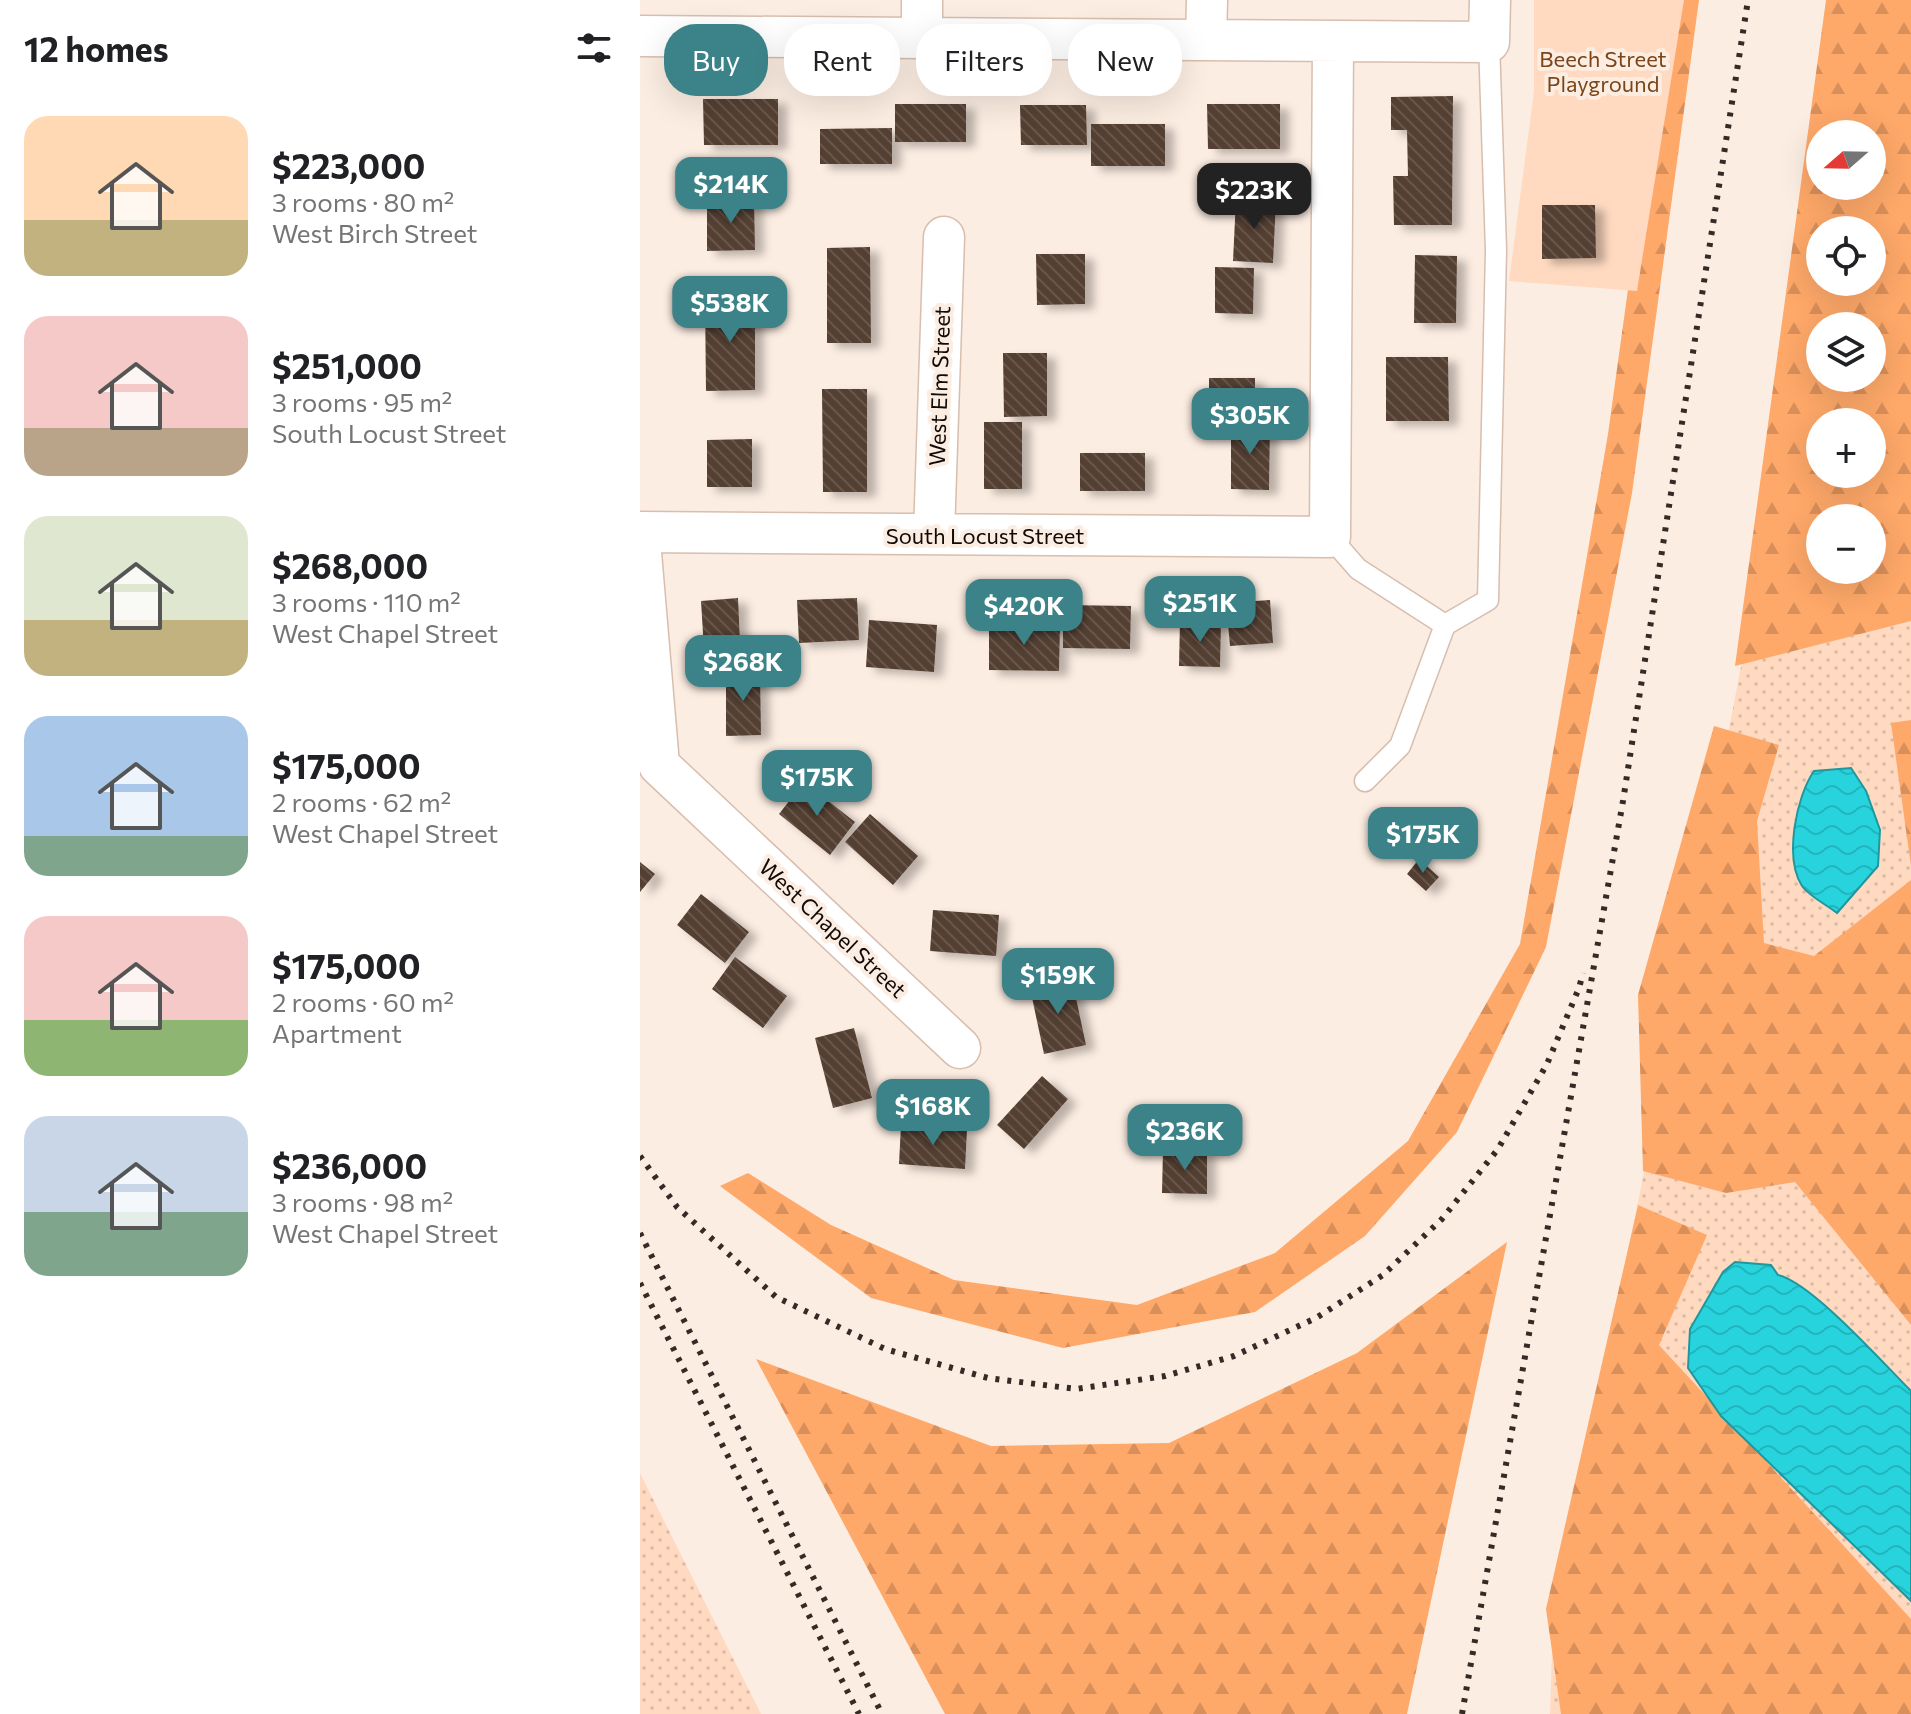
<!DOCTYPE html>
<html lang="en">
<head>
<meta charset="utf-8">
<style>
  body { margin:0; font-family:Commissioner,sans-serif; background:#f6f6f6; color:#202124; height:100vh; display:flex; flex-direction:column; font-size:30px; white-space:nowrap }
  * { box-sizing:border-box; margin:0 }
  p { font-size:26px; color:#757577 }
  .icon { flex:none; width:44px; height:44px; fill:none; stroke:currentColor; stroke-width:2; stroke-linecap:round; stroke-linejoin:round }
  .map { position:relative; flex:1; overflow:hidden }
  .details { display:flex; flex-direction:column; background:#fff; width:640px }
  .details>* { flex:none }
  .guide { position:absolute; left:24px; top:24px; width:760px; height:72px; display:flex; gap:16px }
  .needle { width:52px; rotate:250deg }
  .fabs { position:absolute; left:1166px; top:120px; display:grid; gap:16px }
  .fabs a { display:grid; place-items:center; width:80px; height:80px; border-radius:50%; background:#fff; box-shadow:0 8px 32px #0002; font-size:40px }
  .price { position:absolute; translate:-50% -68px; padding:0 18px; border-radius:16px; background:#3b8388; color:#fff; font-size:26px; line-height:52px; filter:drop-shadow(0 2px 4px #0008) }
  .price::after { content:''; position:absolute; left:50%; top:48px; width:24px; height:18px; margin-left:-12px; background:inherit; clip-path:polygon(0 0,100% 0,50% 100%) }
  .price.current { background:#222; color:#fff }
  ul { padding:0; list-style:none }
  li { display:flex; align-items:center; gap:24px; height:200px; padding:0 24px }
  li span { display:grid; place-items:center; flex:none; width:224px; height:160px; border-radius:24px; color:#555 }
  li>.icon { margin-inline-start:auto }
  span .icon { width:96px; height:96px; fill:#fffc; stroke-width:1 }
  li b { font-size:34px }
  h2 { display:flex; justify-content:space-between; align-items:center; height:96px; padding:0 24px; font-size:34px }
  .pill { padding:0 28px; border-radius:32px; background:#fff; box-shadow:0 8px 32px #0002; font-size:28px; line-height:72px }
  .pill.current { background:#3b8388; color:#fff }
  main { display:flex; flex:1; min-height:0 }
  .map>svg:first-child { display:block }
  .grass { fill:url(#grass-dots); fill-rule:evenodd }
  .forest { fill:url(#forest-firs); fill-rule:evenodd }
  .park { fill:#ffdac1 }
  .water { fill:url(#water-waves); stroke:#20979d; stroke-width:2 }
  .building { fill:url(#building-back-hatch); filter:url(#shadow) }
  .lines { fill:none; stroke-linecap:round; stroke-linejoin:round }
  .service-casing { stroke:#d7beae; stroke-width:23 }
  .minor-casing { stroke:#d7beae; stroke-width:43 }
  .service { stroke:#fff; stroke-width:20 }
  .minor { stroke:#fff; stroke-width:40 }
  .rail { stroke:#342b26; stroke-width:6; stroke-dasharray:4 8; stroke-linecap:butt }
  .labels { text-anchor:middle; dominant-baseline:central; stroke-width:8; stroke-linejoin:round; paint-order:stroke }
  .park-label { font-size:22px; fill:#7d4517; stroke:#fcede2 }
  .street-label { font-size:22px; fill:#110905; stroke:#fcede2 }
</style>
</head>
<body>
<main>
<section class="details">
<h2>12 homes<svg class="icon" aria-label="filters" viewBox="0 0 24 24"><path d="M4 7h16M4 17h16"/><circle cx="9" cy="7" r="2"/><circle cx="15" cy="17" r="2"/></svg></h2>
<ul>
<li><span style="background:linear-gradient(#ffd9b3 65%,#c2b280 0)"><svg class="icon" aria-label="home" viewBox="0 0 24 24"><path d="M3 11l9-7 9 7M6 9v11h12V9"/></svg></span><div><b>$223,000</b><p>3 rooms · 80 m²</p><p>West Birch Street</p></div></li>
<li><span style="background:linear-gradient(#f6c9c9 70%,#b9a48a 0)"><svg class="icon" aria-label="home" viewBox="0 0 24 24"><path d="M3 11l9-7 9 7M6 9v11h12V9"/></svg></span><div><b>$251,000</b><p>3 rooms · 95 m²</p><p>South Locust Street</p></div></li>
<li><span style="background:linear-gradient(#dfe7d0 65%,#c2b280 0)"><svg class="icon" aria-label="home" viewBox="0 0 24 24"><path d="M3 11l9-7 9 7M6 9v11h12V9"/></svg></span><div><b>$268,000</b><p>3 rooms · 110 m²</p><p>West Chapel Street</p></div></li>
<li><span style="background:linear-gradient(#a9c7e8 75%,#7fa58c 0)"><svg class="icon" aria-label="home" viewBox="0 0 24 24"><path d="M3 11l9-7 9 7M6 9v11h12V9"/></svg></span><div><b>$175,000</b><p>2 rooms · 62 m²</p><p>West Chapel Street</p></div></li>
<li><span style="background:linear-gradient(#f6c9c9 65%,#8fb573 0)"><svg class="icon" aria-label="home" viewBox="0 0 24 24"><path d="M3 11l9-7 9 7M6 9v11h12V9"/></svg></span><div><b>$175,000</b><p>2 rooms · 60 m²</p><p>Apartment</p></div></li>
<li><span style="background:linear-gradient(#c9d6e8 60%,#7fa58c 0)"><svg class="icon" aria-label="home" viewBox="0 0 24 24"><path d="M3 11l9-7 9 7M6 9v11h12V9"/></svg></span><div><b>$236,000</b><p>3 rooms · 98 m²</p><p>West Chapel Street</p></div></li>
</ul>
</section>
<div class="map">
<svg width="1271" height="1714" viewBox="0 0 1271 1714">
  <defs>
    <pattern id="grass-dots" width="8" height="8" patternUnits="userSpaceOnUse" patternTransform="scale(2)"><rect width="8" height="8" fill="#ffdac1"/><path d="M2 2h.1M6 6h.1" fill="none" stroke="#dabaa4" stroke-width="1.8" stroke-linecap="round"/></pattern>
    <pattern id="forest-firs" width="22" height="20" patternUnits="userSpaceOnUse" patternTransform="scale(2)"><rect width="22" height="20" fill="#fea869"/><path d="M5 1l3.5 6h-7zM16 11l3.5 6h-7z" fill="#d98f5a"/></pattern>
    <pattern id="water-waves" width="16" height="10" patternUnits="userSpaceOnUse" patternTransform="scale(2)"><rect width="16" height="10" fill="#27d4de"/><path d="M0 5q4-4 8 0t8 0" fill="none" stroke="#22b5bd"/></pattern>
    <pattern id="building-back-hatch" width="6" height="6" patternUnits="userSpaceOnUse" patternTransform="scale(2)"><rect width="6" height="6" fill="#533f31"/><path d="M-1 5l2 2M0 0l6 6M5-1l2 2" fill="none" stroke="#67574b"/></pattern>
    <filter id="shadow"><feDropShadow dx="9" dy="5" stdDeviation="4" flood-color="#0004"/></filter>
  </defs>
  <rect width="100%" height="100%" fill="#fcede2"/>
  <path class="grass" d="M1271,0V1714H910L912,1650L1180,255V282H1232V134ZM1180,326H1232V378H1180ZM1180,422H1232V474H1180ZM1180,518H1232V570H1180Z
    M0,1473L121,1714H0Z"/>
  <path class="forest" d="M1028,0H1059L992,493L906,947L817,1132L725,1236L615,1312L423,1348L231,1298L80,1186L108,1173L191,1225L314,1280L497,1305L635,1253L768,1141L880,944L968,434Z
    M1186,0H1271V621L1095,666ZM1180,134H1232V186H1180ZM1180,230H1232V282H1180ZM1232,326V378H1180V326ZM1180,422H1232V474H1180ZM1180,518H1232V570H1180Z
    M1271,720V866L1251,723Z
    M1074,726L1139,745L1117,821L1124,943L1174,956L1271,880V1325L1155,1182L1086,1193L1003,1171L998,995Z
    M998,1205L1067,1235L1019,1345L1271,1619V1714H921L906,1609Z
    M867,1242L767,1714H305L116,1359L351,1446L529,1443L717,1353Z"/>
  <path class="park" d="M894,0H1044L997,291L869,281L894,91Z"/>
  <path class="water" d="M1211,768L1226,791L1240,830L1238,866L1197,913C1187,905 1169,896 1162,886C1144,858 1156,797 1174,771Z
    M1095,1262L1131,1265L1138,1275C1172,1283 1243,1363 1271,1391V1601L1081,1416L1048,1368L1050,1329L1083,1272Z"/>
  <path class="building" d="M813,96L812,225H754L753,176H768L767,130H751V97Z
    M63,99H138V145H64Z
    M255,104H326V142H255Z
    M567,104H640V149H568Z
    M380,105H446L447,145H381Z
    M451,124H525V166H451Z
    M252,128V164H180V129Z
    M67,199H114L115,250L67,251Z
    M596,199L636,201L633,263L593,261Z
    M902,205H955L956,258L902,259Z
    M230,247L231,343H187V248Z
    M396,254H445V304L397,305Z
    M775,255L817,256L816,323H774Z
    M575,267L614,268L613,314L575,313Z
    M115,297V390L66,391L65,298Z
    M363,353H407V416L364,417Z
    M746,357H808L809,421H746Z
    M569,378H615V420H569Z
    M182,389H227V492H183Z
    M344,422H382V489H344Z
    M591,423H630L629,490L591,489Z
    M112,439V487H67V440Z
    M440,453H505V491H440Z
    M98,598L101,664L65,666L61,601Z
    M217,598L219,640L159,643L157,600Z
    M630,600L633,643L590,646L586,603Z
    M423,605L491,606L490,649L423,648Z
    M229,620L297,625L294,672L226,667Z
    M540,621L581,622L580,667L539,666Z
    M349,623L420,624L419,671L349,670Z
    M86,671H120L121,735L86,736Z
    M164,782L215,822L190,855L139,814Z
    M230,814L278,856L253,885L205,842Z
    M779,859L799,877L786,891L767,874Z
    M0,862L15,874L0,892Z
    M61,894L109,932L85,963L37,925Z
    M293,910L359,915L356,956L290,951Z
    M95,957L147,996L123,1028L72,989Z
    M432,979L446,1045L404,1054L390,988Z
    M214,1028L232,1098L193,1108L175,1038Z
    M402,1076L428,1099L384,1149L357,1125Z
    M261,1125L327,1130L325,1169L259,1164Z
    M523,1149L567,1150V1194L522,1193Z"/>
  <g class="lines">
    <g class="service-casing">
      <path id="service" d="M690,537L718,569L805,625L848,600L856,250L849,42
        M725,781L760,746L805,625"/>
    </g>
    <g class="minor-casing">
      <path id="minor" d="M0,36L849,42L850,0
        M282,38V0
        M566,39L567,0
        M0,532L690,537L693,41
        M294,534L304,237
        M0,541L19,765L320,1048"/>
    </g>
    <use href="#service" class="service"/>
    <use href="#minor" class="minor"/>
    <path class="rail" d="M0,1156L37,1207L136,1297L245,1349L348,1378L436,1389L525,1376L594,1356L676,1318L743,1275L802,1219L858,1149L907,1064L939,988L943,973
      M0,1233L242,1714
      M0,1283L219,1714
      M822,1714L983,801L1108,0"/>
  </g>
  <g class="labels">
    <g class="park-label">
      <text x="963" y="58">Beech Street<tspan x="963" dy="25">Playground</tspan></text>
    </g>
    <g class="street-label">
      <text transform="translate(299 386) rotate(-88)">West Elm Street</text>
      <text x="345" y="535">South Locust Street</text>
      <text transform="translate(193 928) rotate(43)">West Chapel Street</text>
    </g>
  </g>
</svg>
<div class="fabs">
<a><svg class="needle" viewBox="-14 -14 28 28"><path d="M0-13l5 13h-10z" fill="#e53935"/><path d="M0 13l5-13h-10z" fill="#757577"/></svg></a>
<a><svg class="icon" aria-label="locate" viewBox="0 0 24 24"><circle cx="12" cy="12" r="6"/><path d="M12 2v4M12 18v4M2 12h4M18 12h4"/></svg></a>
<a><svg class="icon" aria-label="layers" viewBox="0 0 24 24"><path d="M12 4l9 5-9 5-9-5zM3 14l9 5 9-5"/></svg></a>
<a>+</a>
<a>−</a>
</div>
<b class="price" style="left:91px;top:225px">$214K</b>
<b class="price current" style="left:614px;top:231px">$223K</b>
<b class="price" style="left:90px;top:344px">$538K</b>
<b class="price" style="left:610px;top:456px">$305K</b>
<b class="price" style="left:560px;top:644px">$251K</b>
<b class="price" style="left:384px;top:647px">$420K</b>
<b class="price" style="left:103px;top:703px">$268K</b>
<b class="price" style="left:177px;top:818px">$175K</b>
<b class="price" style="left:783px;top:875px">$175K</b>
<b class="price" style="left:418px;top:1016px">$159K</b>
<b class="price" style="left:293px;top:1147px">$168K</b>
<b class="price" style="left:545px;top:1172px">$236K</b>
<div class="guide">
<a class="pill current">Buy</a>
<a class="pill">Rent</a>
<a class="pill">Filters</a>
<a class="pill">New</a>
</div>
</div>
</main>
</body>
</html>
